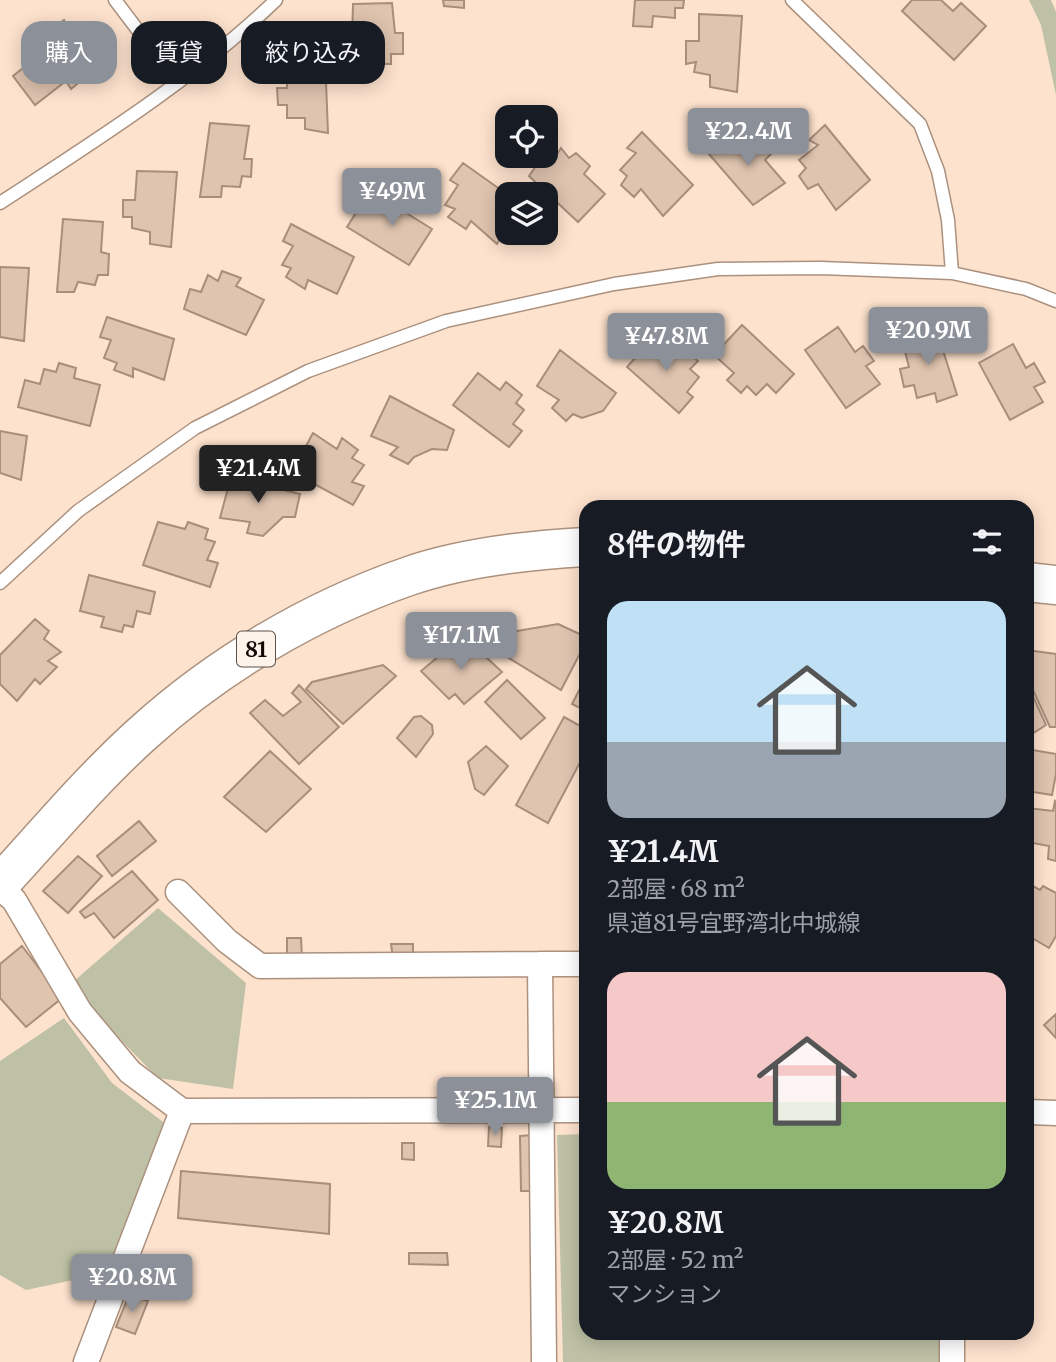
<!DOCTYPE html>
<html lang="ja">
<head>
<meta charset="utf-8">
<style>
  body { margin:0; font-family:Merriweather,"Noto Sans JP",serif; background:#20242c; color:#f1f3f6; height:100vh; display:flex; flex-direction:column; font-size:26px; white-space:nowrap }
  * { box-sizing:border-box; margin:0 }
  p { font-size:23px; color:#9ea1a6 }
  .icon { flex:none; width:38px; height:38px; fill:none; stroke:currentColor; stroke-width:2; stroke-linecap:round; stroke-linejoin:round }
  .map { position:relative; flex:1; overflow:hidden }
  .sheet { position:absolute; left:579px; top:500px; width:455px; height:840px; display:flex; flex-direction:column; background:#171b24; border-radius:21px; box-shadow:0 4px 18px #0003 }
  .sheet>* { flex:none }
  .guide { position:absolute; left:21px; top:21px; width:453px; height:63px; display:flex; gap:14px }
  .fabs { position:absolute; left:495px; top:105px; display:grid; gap:14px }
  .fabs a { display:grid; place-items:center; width:63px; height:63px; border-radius:14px; background:#171b24; box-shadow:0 4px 18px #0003; font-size:35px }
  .price { position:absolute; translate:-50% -60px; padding:0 16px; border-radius:7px; background:#8c9099; color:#fff; font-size:23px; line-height:46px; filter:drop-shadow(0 2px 4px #0008) }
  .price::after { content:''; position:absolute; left:50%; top:42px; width:21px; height:16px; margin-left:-10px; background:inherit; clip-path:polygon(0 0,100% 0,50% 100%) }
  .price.on { background:#222; color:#fff }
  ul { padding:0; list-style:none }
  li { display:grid; align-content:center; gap:14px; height:371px; padding:0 28px }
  li span { display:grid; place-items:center; height:217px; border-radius:21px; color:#555 }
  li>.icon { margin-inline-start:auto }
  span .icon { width:126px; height:126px; fill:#fffc; stroke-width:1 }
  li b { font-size:30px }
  h2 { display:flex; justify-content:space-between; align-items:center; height:84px; padding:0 28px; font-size:30px }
  .pill { padding:0 24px; border-radius:21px; background:#171b24; box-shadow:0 4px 18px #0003; font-size:24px; line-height:63px }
  .pill.on { background:#8c9099; color:#fff }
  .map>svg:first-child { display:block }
  .green { fill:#bec1a5 }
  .building { fill:#dfc4af; stroke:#a88e7b; stroke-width:2 }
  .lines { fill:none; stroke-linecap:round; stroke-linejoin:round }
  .lane-casing { stroke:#ab917e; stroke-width:15 }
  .street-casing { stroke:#ab917e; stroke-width:27 }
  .primary-casing { stroke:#ab917e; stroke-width:41 }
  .lane { stroke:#fff; stroke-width:12 }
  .street { stroke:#fff; stroke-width:24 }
  .primary { stroke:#fff; stroke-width:38 }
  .labels { text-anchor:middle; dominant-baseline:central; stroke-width:6; stroke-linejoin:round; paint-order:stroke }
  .shield { fill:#fef3ea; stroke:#5a504a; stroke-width:2 }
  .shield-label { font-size:21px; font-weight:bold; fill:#130a05 }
</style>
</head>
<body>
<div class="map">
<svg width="1056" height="1362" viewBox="0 0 1056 1362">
  <rect width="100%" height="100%" fill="#fde2cd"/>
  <path class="green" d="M1029,0H1051L1056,12V95L1041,25Z
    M158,908L246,983L233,1089L158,1078L112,1031L73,982Z
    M64,1018L112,1083L167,1125L111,1272L26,1290L0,1275V1061Z
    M586,1134V1334H942L943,1362H563L557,1135Z"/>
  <path class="building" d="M443,0H464V8L444,6Z
    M635,0H684L683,8H675V18L653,16L652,27L633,26Z
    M912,0H941L953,11L961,3L986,26L954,60L902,11Z
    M392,3L395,33H403V54H391V64H371V75L351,77L353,4Z
    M699,14L742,16L737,92L710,87V75L694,72L696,62L686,64V41H699Z
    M64,20L99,66L71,89L66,81L35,105L13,76L46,50L37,41Z
    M325,56L328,133L305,129V118H287V105H278L277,88H287V59Z
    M210,123L249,126L244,159H252L251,177L242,176L240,187L222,186L221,197H200Z
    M825,125L870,180L836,210L818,184L808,189L799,176L806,168L799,160L818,145L809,140Z
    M642,132L693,185L663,216L641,189L634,197L621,185L627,176L620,170L636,153L627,148Z
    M743,137L750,145L758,139L772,153L765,160L785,183L753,205L708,153L721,139L731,147Z
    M561,148L569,158L576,153L590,166L584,174L605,194L578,222L529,176L540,160L550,165Z
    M463,163L508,195V226L497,244L471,221L466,229L448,217L455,209L445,205L458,185L450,180Z
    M137,171L177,172L171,247L150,244V232L132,228V217H123V200H135Z
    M397,196L413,206L408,214L432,229L409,265L347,227L361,205L372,212L382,197L392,204Z
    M63,219L103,222L101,252L109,254L108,275H98L95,285L78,282L74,292H57Z
    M291,224L354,257L337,294L308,280L305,289L286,277L291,268L282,265L293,246L283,241Z
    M0,267L29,268L24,341L0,337Z
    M222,271L241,278L236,286L264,300L246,335L184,309L190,289L201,292L208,275L218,281Z
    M107,317L174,339L164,380L133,368V377L114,370L117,363L104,358L111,340L100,337Z
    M742,325L794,374L776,393L767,384L756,395L747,386L741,393L727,380L734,373L714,355Z
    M838,327L855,352L863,346L874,361L866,366L880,384L846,408L805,350Z
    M937,331L957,395L937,402L935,393L917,398L914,385L904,387L900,369L909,367L902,340Z
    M655,336L677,356L684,349L698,361L690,369L699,377L687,392L693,397L679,413L627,367Z
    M1013,344L1026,368L1034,363L1045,382L1034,387L1043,402L1010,420L979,363Z
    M560,350L616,393L603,411L582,418L573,414L566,421L552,408L559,400L537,386Z
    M59,363L76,368L74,378L100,385L90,426L18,407L25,380L40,384L44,369L56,372Z
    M478,373L500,390L506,382L522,395L516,403L524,410L513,424L522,431L509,447L453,405Z
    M390,396L454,430L447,450L432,449L414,457L408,464L390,455L398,447L371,436Z
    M0,431L27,436L21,480L0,473Z
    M313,433L337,449L342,438L358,450L352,458L364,465L352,482L364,486L353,505L292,472Z
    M231,477L300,494L295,517H283L263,536L247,533L250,522L220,518Z
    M158,522L185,529L188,522L208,529L205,539L215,542L207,560L218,563L210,587L143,565Z
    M89,575L155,592L150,614L137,611L133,627L124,625L122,632L101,627L104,617L80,611Z
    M35,619L49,631L44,639L61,652L48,661L57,667L40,684L35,679L17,701L0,684V655Z
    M558,624L586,637V642L561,690L486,644L493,635Z
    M456,642L463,647L470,642L502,672L464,704L455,694L449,699L421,671Z
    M1027,650L1056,654V727H1050L1027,677Z
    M383,665L396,676L343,724L306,689L312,682Z
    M586,677V711L572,704Z
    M507,680L545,718L521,739L485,702Z
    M1027,683L1046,725L1032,734L1027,730Z
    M299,685L339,727L299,764L250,713L265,700L283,716L301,702L292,693Z
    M421,716L432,725L433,734L416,757L397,738L414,717Z
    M564,717L586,729V751L548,823L516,805Z
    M486,746L508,766L484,795L475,789L468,762Z
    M1027,749L1056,754V774L1052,795L1027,791Z
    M270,751L311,789L266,832L224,797Z
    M1055,801L1056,802V861L1048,859L1049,846L1027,842L1028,808L1053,811Z
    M139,821L156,841L112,876L97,856Z
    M78,856L102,876L68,913L43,891Z
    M132,871L158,900L114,938L94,913L85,918L80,912Z
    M1027,883L1040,890L1043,886L1056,893V936L1049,948L1027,935Z
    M287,938H301L302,958L287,957Z
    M391,944H413V958H393Z
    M22,946L62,998L26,1027L0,998V964Z
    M1056,1014V1038L1044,1025Z
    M489,1127L502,1128L501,1147L488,1146Z
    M533,1135V1191H521L520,1136Z
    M402,1143H414V1160L402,1159Z
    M181,1171L330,1184L329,1234L178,1218Z
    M409,1253H447L448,1265L409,1264Z
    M129,1295L148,1301L135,1334L116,1327Z"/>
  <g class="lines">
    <g class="lane-casing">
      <path id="lane" d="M115,0L177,82
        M792,0L920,124L938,171L948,220L952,273
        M0,203C95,141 194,79 276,0
        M0,583L78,511L195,428L308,371L446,321L614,284L718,269L821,268L952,273L1026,289L1056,301"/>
    </g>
    <g class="street-casing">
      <path id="street" d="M0,888L14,900L80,1012L130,1072L182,1111L586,1110
        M178,892L227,941L260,966L540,964
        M1027,1112L1056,1113
        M952,1334V1362
        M86,1362L182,1111
        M544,1362L540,964H586"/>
    </g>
    <g class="primary-casing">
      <path id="primary" d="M1027,582L1056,585
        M0,884C46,834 91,780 142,734C218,665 311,610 409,576C464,557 529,550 586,547"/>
    </g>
    <use href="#lane" class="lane"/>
    <use href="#street" class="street"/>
    <use href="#primary" class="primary"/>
  </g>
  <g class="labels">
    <rect class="shield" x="237" y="631.5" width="38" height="35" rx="5"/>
    <g class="shield-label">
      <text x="256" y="649">81</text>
    </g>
  </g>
</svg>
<div class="fabs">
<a><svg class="icon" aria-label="locate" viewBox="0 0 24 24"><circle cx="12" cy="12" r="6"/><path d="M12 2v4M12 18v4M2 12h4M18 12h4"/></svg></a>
<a><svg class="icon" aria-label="layers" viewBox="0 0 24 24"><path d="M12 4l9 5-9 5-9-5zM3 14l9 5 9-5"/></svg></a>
</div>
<b class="price" style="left:748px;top:168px">¥22.4M</b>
<b class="price" style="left:392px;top:228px">¥49M</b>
<b class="price" style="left:928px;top:367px">¥20.9M</b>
<b class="price" style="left:666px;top:373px">¥47.8M</b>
<b class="price on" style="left:258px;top:505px">¥21.4M</b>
<b class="price" style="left:461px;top:672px">¥17.1M</b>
<b class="price" style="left:495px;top:1137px">¥25.1M</b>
<b class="price" style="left:132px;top:1314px">¥20.8M</b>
<div class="guide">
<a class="pill on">購入</a>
<a class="pill">賃貸</a>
<a class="pill">絞り込み</a>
</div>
<section class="sheet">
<h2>8件の物件<svg class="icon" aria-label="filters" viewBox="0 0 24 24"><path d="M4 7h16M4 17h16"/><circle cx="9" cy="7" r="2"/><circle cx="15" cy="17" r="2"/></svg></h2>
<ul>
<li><span style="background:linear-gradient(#bfe0f5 65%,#9aa5b1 0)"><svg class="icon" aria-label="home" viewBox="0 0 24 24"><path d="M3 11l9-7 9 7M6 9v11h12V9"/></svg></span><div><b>¥21.4M</b><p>2部屋 · 68 m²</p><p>県道81号宜野湾北中城線</p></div></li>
<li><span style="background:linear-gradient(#f6c9c9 60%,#8fb573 0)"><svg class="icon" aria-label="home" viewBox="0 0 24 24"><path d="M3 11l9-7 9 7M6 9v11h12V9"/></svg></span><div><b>¥20.8M</b><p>2部屋 · 52 m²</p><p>マンション</p></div></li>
</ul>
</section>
</div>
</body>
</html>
